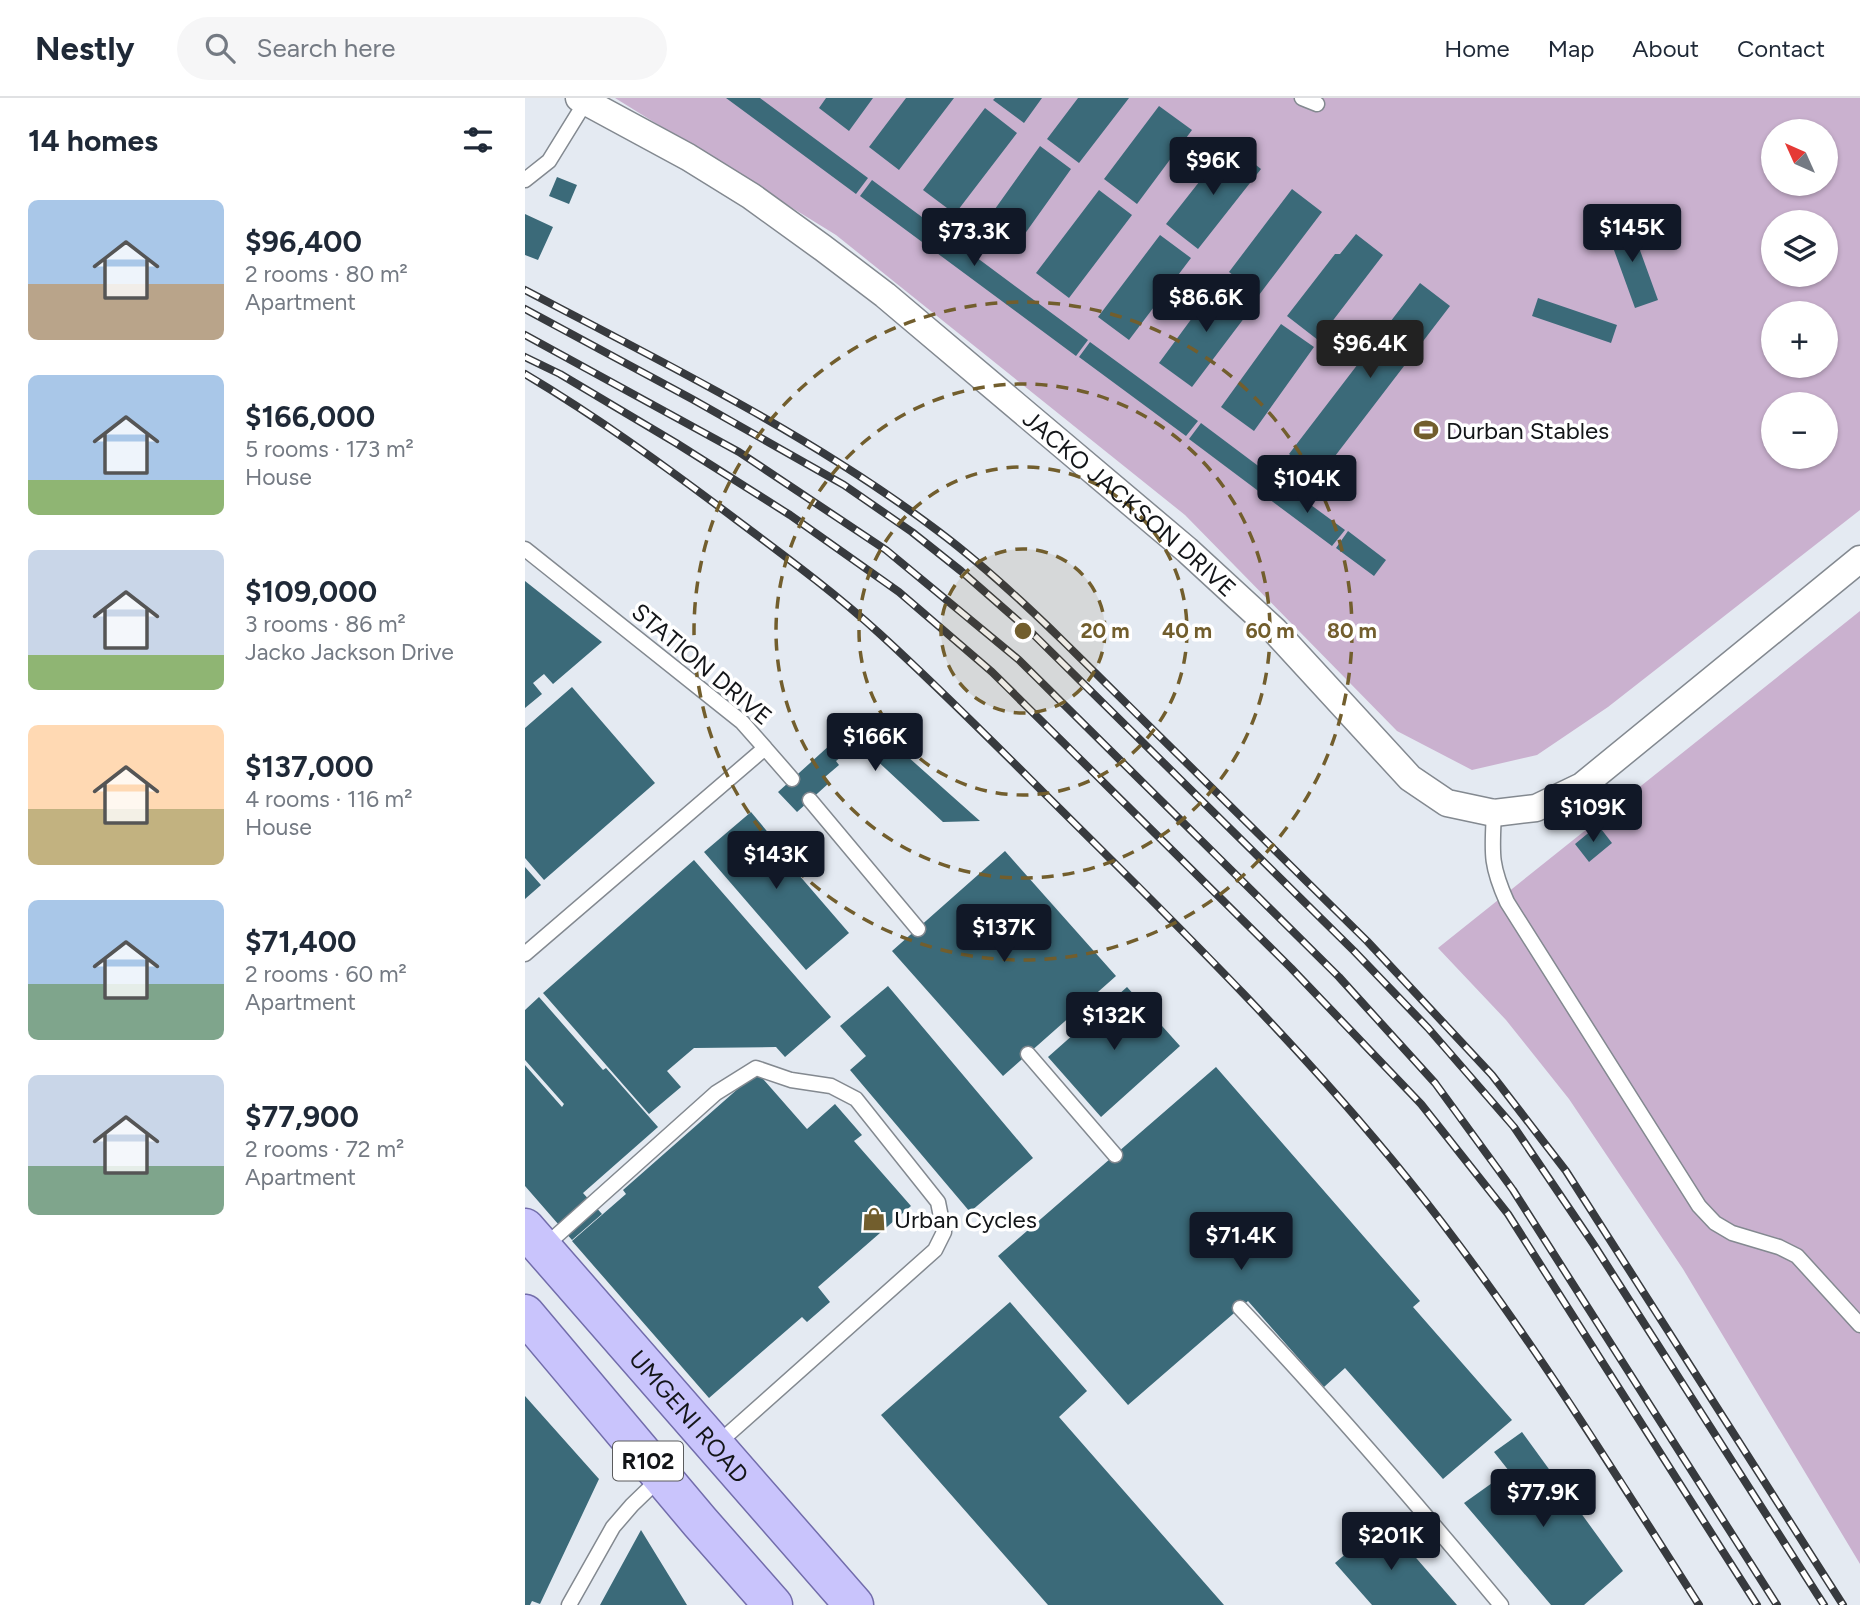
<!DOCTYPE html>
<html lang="en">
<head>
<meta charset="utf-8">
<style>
  body { margin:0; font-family:Figtree,sans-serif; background:#f6f6f7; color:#1f2937; height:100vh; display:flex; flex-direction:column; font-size:26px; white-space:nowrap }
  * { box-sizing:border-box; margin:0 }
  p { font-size:23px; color:#747a83 }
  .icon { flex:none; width:38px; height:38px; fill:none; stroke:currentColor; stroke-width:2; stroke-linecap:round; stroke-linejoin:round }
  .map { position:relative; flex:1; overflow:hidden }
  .sheet { display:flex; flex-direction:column; background:#fff; width:525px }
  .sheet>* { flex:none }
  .needle { width:46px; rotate:315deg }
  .controls { position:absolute; left:1236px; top:21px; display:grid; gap:14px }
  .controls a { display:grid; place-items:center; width:77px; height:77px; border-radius:50%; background:#fff; box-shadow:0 2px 5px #0004; font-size:35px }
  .price { position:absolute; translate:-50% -60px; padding:0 16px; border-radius:7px; background:#111827; color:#fff; font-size:23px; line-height:46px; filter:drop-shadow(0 2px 4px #0008) }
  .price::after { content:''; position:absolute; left:50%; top:42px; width:21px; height:16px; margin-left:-10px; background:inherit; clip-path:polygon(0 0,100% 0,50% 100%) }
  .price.selected { background:#222; color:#fff }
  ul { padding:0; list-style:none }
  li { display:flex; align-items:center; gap:21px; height:175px; padding:0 28px }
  li span { display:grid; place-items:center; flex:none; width:196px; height:140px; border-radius:10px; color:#555 }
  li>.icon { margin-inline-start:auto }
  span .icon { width:84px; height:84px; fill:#fffc; stroke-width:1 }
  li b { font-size:30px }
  h2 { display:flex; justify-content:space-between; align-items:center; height:84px; padding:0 28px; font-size:30px }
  header { display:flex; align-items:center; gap:42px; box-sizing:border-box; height:98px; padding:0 35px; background:#fff; border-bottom:2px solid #e0e1e3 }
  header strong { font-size:33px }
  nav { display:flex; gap:38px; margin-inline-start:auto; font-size:24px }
  .search { width:490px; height:63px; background:#f6f6f7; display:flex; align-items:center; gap:18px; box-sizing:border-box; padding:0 24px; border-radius:38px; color:#747a83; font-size:26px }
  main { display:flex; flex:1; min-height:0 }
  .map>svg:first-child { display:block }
  .green { fill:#cab1cf; fill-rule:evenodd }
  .building { fill:#3b6a79 }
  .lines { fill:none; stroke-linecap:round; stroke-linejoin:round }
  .service-casing { stroke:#838990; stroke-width:17 }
  .minor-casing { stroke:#838990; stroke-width:29 }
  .primary-casing { stroke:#726dab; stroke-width:41 }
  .service { stroke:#fff; stroke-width:14 }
  .minor { stroke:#fff; stroke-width:26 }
  .primary { stroke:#c9c4fc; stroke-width:38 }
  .rail-casing { stroke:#373a3e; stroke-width:8 }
  .rail { stroke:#fff; stroke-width:5; stroke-dasharray:16; stroke-linecap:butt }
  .ring { fill:none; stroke:#725e2d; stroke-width:3.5; stroke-dasharray:12 9 }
  .labels { text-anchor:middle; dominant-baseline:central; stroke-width:7; stroke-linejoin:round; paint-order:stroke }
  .shield { fill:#fff; stroke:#5a5b5d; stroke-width:2 }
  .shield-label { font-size:23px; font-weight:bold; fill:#131518 }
  .poi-label { font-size:24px; fill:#131518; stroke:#fff; text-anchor:start }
  .street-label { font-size:24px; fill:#131518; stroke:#fff }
  .centre { fill:#725e2d; stroke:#fff; stroke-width:3.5 }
  .ring-label { font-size:21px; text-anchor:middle; font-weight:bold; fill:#725e2d; stroke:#fff; stroke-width:7; stroke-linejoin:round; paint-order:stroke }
</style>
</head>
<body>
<header>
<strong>Nestly</strong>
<div class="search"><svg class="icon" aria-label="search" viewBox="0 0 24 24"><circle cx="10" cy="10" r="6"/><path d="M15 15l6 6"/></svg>Search here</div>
<nav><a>Home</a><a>Map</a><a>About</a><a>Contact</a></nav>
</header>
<main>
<section class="sheet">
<h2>14 homes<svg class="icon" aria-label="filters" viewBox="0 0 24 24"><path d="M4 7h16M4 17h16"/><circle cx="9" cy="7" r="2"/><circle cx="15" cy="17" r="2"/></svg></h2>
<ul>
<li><span style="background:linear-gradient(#a9c7e8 60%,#b9a48a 0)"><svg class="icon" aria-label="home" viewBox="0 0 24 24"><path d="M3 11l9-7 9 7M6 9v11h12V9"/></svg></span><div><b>$96,400</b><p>2 rooms · 80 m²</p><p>Apartment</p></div></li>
<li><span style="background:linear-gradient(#a9c7e8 75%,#8fb573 0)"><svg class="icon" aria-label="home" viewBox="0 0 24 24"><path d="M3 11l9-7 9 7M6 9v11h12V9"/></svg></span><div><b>$166,000</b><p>5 rooms · 173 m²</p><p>House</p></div></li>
<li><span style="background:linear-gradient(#c9d6e8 75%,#8fb573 0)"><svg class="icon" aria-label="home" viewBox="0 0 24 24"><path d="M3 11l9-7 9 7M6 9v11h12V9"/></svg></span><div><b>$109,000</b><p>3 rooms · 86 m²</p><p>Jacko Jackson Drive</p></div></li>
<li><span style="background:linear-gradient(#ffd9b3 60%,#c2b280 0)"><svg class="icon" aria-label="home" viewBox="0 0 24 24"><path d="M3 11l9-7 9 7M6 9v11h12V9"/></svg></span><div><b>$137,000</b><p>4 rooms · 116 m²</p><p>House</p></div></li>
<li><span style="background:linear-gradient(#a9c7e8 60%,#7fa58c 0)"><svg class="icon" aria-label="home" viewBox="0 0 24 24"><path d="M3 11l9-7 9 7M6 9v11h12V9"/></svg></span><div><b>$71,400</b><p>2 rooms · 60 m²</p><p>Apartment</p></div></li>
<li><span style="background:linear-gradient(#c9d6e8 65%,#7fa58c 0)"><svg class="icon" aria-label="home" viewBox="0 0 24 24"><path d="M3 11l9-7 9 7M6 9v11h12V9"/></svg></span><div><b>$77,900</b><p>2 rooms · 72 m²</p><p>Apartment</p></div></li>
</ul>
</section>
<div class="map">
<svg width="1335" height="1507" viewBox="0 0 1335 1507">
  <rect width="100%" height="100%" fill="#e4eaf2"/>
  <path class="green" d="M90,0H1335V412L1083,609L1012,657L947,672L872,633L660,417L311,137ZM1248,33H1300V86H1248ZM1248,124H1300V177H1248ZM1248,215H1300V268H1248ZM1248,306H1300V359H1248Z
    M1335,513V1466L1158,1171L1044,1001L981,922L913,850Z"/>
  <path class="building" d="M201,0H235L343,80L331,96Z
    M301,0H348L324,33L294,10Z
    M381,0H429L374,72L344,49Z
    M470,0H517L499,25L468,2Z
    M553,0H604L554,65L522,41Z
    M634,8L667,32L612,106L579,81Z
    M460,10L492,35L430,116L398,92Z
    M704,46L736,71L673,151L641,126Z
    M515,48L546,71L487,154L455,132Z
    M32,79L52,87L44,106L24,98Z
    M347,82L563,242L551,258L335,98Z
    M767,91L797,114L734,197L704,174Z
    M574,92L607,117L544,200L511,175Z
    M0,116L28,129L13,162L0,157Z
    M1104,122L1133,202L1110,210L1081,130Z
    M831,136L858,157L793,242L762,218L810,156H815Z
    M635,137L666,160L604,242L573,219Z
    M695,182L729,207L667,289L634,265Z
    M895,185L925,208L794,379L764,356Z
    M1013,200L1092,227L1086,245L1007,218Z
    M756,226L789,249L729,333L696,309Z
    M565,244L673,323L661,338L554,259Z
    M676,325L752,382L740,398L664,341Z
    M756,385L820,432L807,448L744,401Z
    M823,433L861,462L849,478L811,450Z
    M0,483L77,544L28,586L19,576L8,585L17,596L0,610Z
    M47,589L130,685L19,782L0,760V630Z
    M337,618L455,723L418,724L333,645L311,663L314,667L300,679L304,685L272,714L253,694Z
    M226,714L251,744L248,747L324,835L281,872L179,754Z
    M1073,727L1087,745L1064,764L1050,746Z
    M480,753L591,878L478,978L367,853Z
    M169,762L306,919L260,959L251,949L169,950L142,973L156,989L124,1016L18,895Z
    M0,769L16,787L0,801Z
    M363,888L508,1060L445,1114L325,972L341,958L315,928Z
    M602,889L655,948L576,1019L523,959Z
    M14,899L78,972L81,970L133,1029L58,1095L77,1116L47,1142L0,1088V967L37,1009L39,1006L0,962V912Z
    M691,969L895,1203L888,1209L987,1322L918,1381L820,1270L799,1289L723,1203L603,1307L473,1158Z
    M232,974L282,1031L310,1006L337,1037L329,1043L386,1108L293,1189L305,1204L282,1224L277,1219L184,1300L47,1143L101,1096L98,1092Z
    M485,1204L562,1293L534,1319L699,1507H523L356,1317Z
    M0,1298L74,1381L15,1506L7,1503L5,1507H0Z
    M997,1334L1098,1473L1059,1507H1026L939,1405L984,1373L969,1354Z
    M859,1423L932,1507H847L810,1465Z
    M116,1432L162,1507H75Z"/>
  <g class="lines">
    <g class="service-casing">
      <path id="service" d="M777,0L792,6
        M0,82L24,63L61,3
        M0,451L217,624L240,650L0,856
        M240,650L267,681
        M285,702L393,831
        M969,715C967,755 965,766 982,804L1174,1108L1190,1125L1207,1135L1254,1149L1272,1158L1335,1227
        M503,956L590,1057
        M20,1148L191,995L231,970L266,982L306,988L331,1001L413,1104L419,1134L410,1152L191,1347
        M715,1210C806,1306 891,1405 976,1507
        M44,1507L88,1429L107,1407L135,1380"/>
    </g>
    <g class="minor-casing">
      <g id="minor">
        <path id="s1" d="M54,0L163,59L226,98L298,150L360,197L662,452L750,533L885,680L922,705L969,715L1011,710L1057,688L1335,461"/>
      </g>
    </g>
    <g class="primary-casing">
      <g id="primary">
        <path id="s2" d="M0,1130L329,1507"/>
        <path d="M0,1216L175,1424L248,1507"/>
      </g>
    </g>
    <use href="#service" class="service"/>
    <use href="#minor" class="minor"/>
    <use href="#primary" class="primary"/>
    <g class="rail-casing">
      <path id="rail" d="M0,192C141,266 286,337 413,433C457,466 498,504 537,542L842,843L967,977L1041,1073L1318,1507
        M0,211L167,301L319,387L387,434L436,473L508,536L829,853L903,930L989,1029L1069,1147L1299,1507
        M0,237L214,354L361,452L494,562L814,879L910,985L988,1092L1252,1507
        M0,259L35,276L151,345L265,417L374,494L467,574L766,870L896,1006L983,1116L1232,1507
        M0,276C74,320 144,371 213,423C261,459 310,495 355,536C412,588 467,643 522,698C646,821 772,944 882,1080C991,1215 1081,1361 1174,1507"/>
    </g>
    <use href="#rail" class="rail"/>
  </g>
  <circle cx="498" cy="533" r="82" fill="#725e2d" fill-opacity=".12"/>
  <g class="ring">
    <circle cx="498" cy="533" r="82"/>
    <circle cx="498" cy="533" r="164"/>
    <circle cx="498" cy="533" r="247"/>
    <circle cx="498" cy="533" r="329"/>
  </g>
  <defs>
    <g id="stadium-bare" transform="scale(1.89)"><path d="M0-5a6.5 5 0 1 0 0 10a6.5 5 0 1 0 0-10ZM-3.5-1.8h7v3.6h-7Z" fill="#725e2d" stroke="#fff" stroke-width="2.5" paint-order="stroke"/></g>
    <g id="shop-bare" transform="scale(1.89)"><path d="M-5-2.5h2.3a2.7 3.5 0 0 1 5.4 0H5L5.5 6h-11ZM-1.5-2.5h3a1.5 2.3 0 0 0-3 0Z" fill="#725e2d" stroke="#fff" stroke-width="2.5" paint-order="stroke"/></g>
  </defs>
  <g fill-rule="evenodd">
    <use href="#stadium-bare" x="901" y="332"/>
    <use href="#shop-bare" x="349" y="1121"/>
  </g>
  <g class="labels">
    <rect class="shield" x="88" y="1343.5" width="70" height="39" rx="5"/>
    <g class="shield-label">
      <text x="123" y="1363">R102</text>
    </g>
    <g class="poi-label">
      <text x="921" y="332">Durban Stables</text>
      <text x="369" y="1121">Urban Cycles</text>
    </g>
    <g class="street-label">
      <text stroke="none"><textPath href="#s1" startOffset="686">JACKO JACKSON DRIVE</textPath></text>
      <text transform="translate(177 566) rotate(40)">STATION DRIVE</text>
      <text stroke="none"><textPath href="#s2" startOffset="250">UMGENI ROAD</textPath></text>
    </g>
  </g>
  <circle cx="498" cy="533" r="10" class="centre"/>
  <g class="ring-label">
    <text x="580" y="540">20 m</text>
    <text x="662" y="540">40 m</text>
    <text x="745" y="540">60 m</text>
    <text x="827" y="540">80 m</text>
  </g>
</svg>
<div class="controls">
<a><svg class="needle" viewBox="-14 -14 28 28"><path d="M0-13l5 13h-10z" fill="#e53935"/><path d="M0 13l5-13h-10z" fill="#747a83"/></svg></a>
<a><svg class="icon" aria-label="layers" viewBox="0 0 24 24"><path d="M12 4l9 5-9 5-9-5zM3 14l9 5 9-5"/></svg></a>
<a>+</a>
<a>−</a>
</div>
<b class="price" style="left:688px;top:99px">$96K</b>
<b class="price" style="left:1107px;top:166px">$145K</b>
<b class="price" style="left:449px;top:170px">$73.3K</b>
<b class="price" style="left:681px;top:236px">$86.6K</b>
<b class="price selected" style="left:845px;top:282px">$96.4K</b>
<b class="price" style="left:782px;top:417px">$104K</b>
<b class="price" style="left:350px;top:675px">$166K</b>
<b class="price" style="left:1068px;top:746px">$109K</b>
<b class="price" style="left:251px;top:793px">$143K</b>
<b class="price" style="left:479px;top:866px">$137K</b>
<b class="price" style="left:589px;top:954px">$132K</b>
<b class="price" style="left:716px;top:1174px">$71.4K</b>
<b class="price" style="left:1018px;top:1431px">$77.9K</b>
<b class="price" style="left:866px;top:1474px">$201K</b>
</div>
</main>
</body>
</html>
